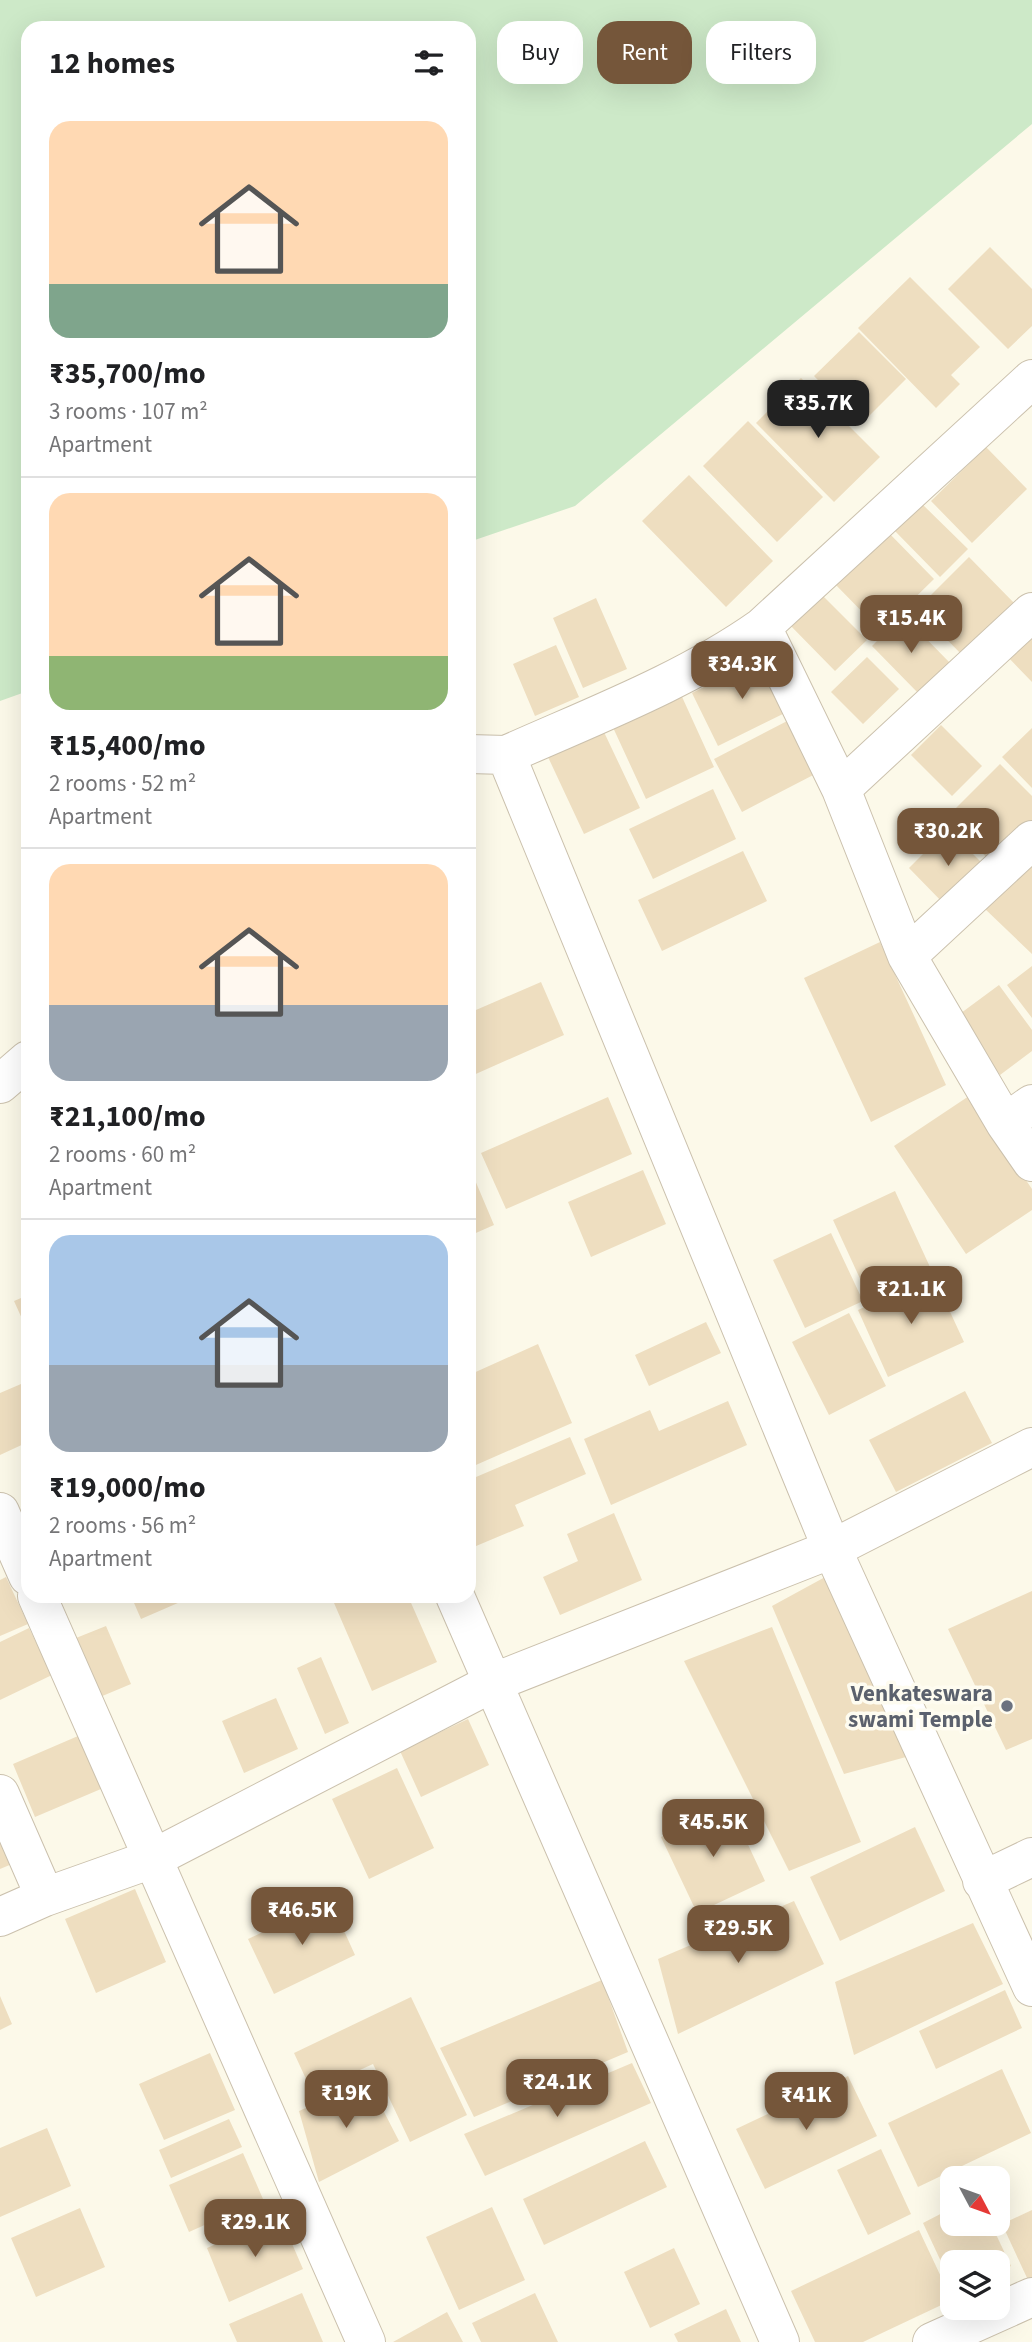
<!DOCTYPE html>
<html lang="en">
<head>
<meta charset="utf-8">
<style>
  body { margin:0; font-family:"Source Sans 3",sans-serif; background:#f6f6f6; color:#202124; height:100vh; display:flex; flex-direction:column; font-size:26px; white-space:nowrap }
  * { box-sizing:border-box; margin:0 }
  p { font-size:23px; color:#757577 }
  .icon { flex:none; width:38px; height:38px; fill:none; stroke:currentColor; stroke-width:2; stroke-linecap:round; stroke-linejoin:round }
  .map { position:relative; flex:1; overflow:hidden }
  .sheet { position:absolute; left:21px; top:21px; width:455px; height:1582px; display:flex; flex-direction:column; background:#fff; border-radius:21px; box-shadow:0 7px 28px #0002 }
  .sheet>* { flex:none }
  .banner { position:absolute; left:497px; top:21px; width:429px; height:63px; display:flex; gap:14px }
  .needle { width:46px; rotate:131deg }
  .buttons { position:absolute; left:940px; top:2166px; display:grid; gap:14px }
  .buttons a { display:grid; place-items:center; width:70px; height:70px; border-radius:14px; background:#fff; box-shadow:0 7px 28px #0002; font-size:35px }
  .price { position:absolute; translate:-50% -60px; padding:0 16px; border-radius:14px; background:#75563a; color:#fff; font-size:23px; line-height:46px; filter:drop-shadow(0 2px 4px #0008) }
  .price::after { content:''; position:absolute; left:50%; top:42px; width:21px; height:16px; margin-left:-10px; background:inherit; clip-path:polygon(0 0,100% 0,50% 100%) }
  .price.active { background:#222; color:#fff }
  ul { padding:0; list-style:none }
  li { display:grid; align-content:center; gap:14px; height:371px; padding:0 28px }
  li+li { border-top:2px solid #e0e0e0 }
  li span { display:grid; place-items:center; height:217px; border-radius:21px; color:#555 }
  li>.icon { margin-inline-start:auto }
  span .icon { width:126px; height:126px; fill:#fffc; stroke-width:1 }
  li b { font-size:30px }
  h2 { display:flex; justify-content:space-between; align-items:center; height:84px; padding:0 28px; font-size:30px }
  .pill { padding:0 24px; border-radius:21px; background:#fff; box-shadow:0 7px 28px #0002; font-size:24px; line-height:63px }
  .pill.active { background:#75563a; color:#fff }
  .map>svg:first-child { display:block }
  .green { fill:#cde9c8 }
  .building { fill:#eedec0 }
  .lines { fill:none; stroke-linecap:round; stroke-linejoin:round }
  .minor-casing { stroke:#cbc1ad; stroke-width:40 }
  .minor { stroke:#fff; stroke-width:38 }
  .worship-dot { fill:#6b7280; stroke:#fefcf0; stroke-width:2.5 }
  .labels { text-anchor:middle; dominant-baseline:central; stroke-width:7; stroke-linejoin:round; paint-order:stroke }
  .worship-label { font-size:23px; font-weight:bold; fill:#5b616d; stroke:#fefcf0; text-anchor:end }
</style>
</head>
<body>
<div class="map">
<svg width="1032" height="2342" viewBox="0 0 1032 2342">
  <rect width="100%" height="100%" fill="#fcf9e9"/>
  <path class="green" d="M0,0H1032V124L575,506L469,542V28H28V691L0,701Z"/>
  <path class="building" d="M990,247L1032,289V326L1008,349L948,289Z
    M910,277L980,347L951,375L960,384L936,408L858,328Z
    M859,332L906,379L861,424L814,376Z
    M801,378L880,457L834,502L756,423Z
    M748,421L823,497L777,542L703,466Z
    M986,447L1027,489L972,543L931,501Z
    M689,475L773,561L726,607L642,521Z
    M920,502L968,549L940,577L893,529Z
    M885,529L934,579L881,631L832,581Z
    M969,557L1017,606L965,658L917,609Z
    M818,591L867,640L835,671L787,622Z
    M596,598L627,669L583,688L553,618Z
    M903,615L951,664L919,694L872,646Z
    M1032,627V682L1005,654Z
    M556,645L579,697L535,716L513,664Z
    M765,656L791,710L718,746L692,693Z
    M867,657L899,689L863,724L831,692Z
    M678,688L714,767L646,799L610,721Z
    M793,718L821,771L742,812L714,759Z
    M941,725L982,766L952,796L911,755Z
    M1032,728V788L1002,757Z
    M603,730L640,808L584,834L548,757Z
    M1000,764L1032,796V823L992,863L947,817Z
    M713,789L736,839L653,879L629,829Z
    M948,829L987,868L947,907L909,868Z
    M743,851L767,901L662,951L638,900Z
    M1032,860V954L984,908Z
    M880,942L946,1085L871,1122L804,978Z
    M1032,966V1018L1007,985Z
    M541,982L564,1035L469,1077V1013Z
    M999,985L1032,1030V1051L1000,1075L957,1016Z
    M969,1096L1032,1189V1210L966,1254L894,1146Z
    M608,1097L632,1154L506,1209L481,1153Z
    M643,1170L666,1224L591,1257L568,1202Z
    M472,1173L494,1225L469,1236V1174Z
    M895,1191L930,1267L868,1296L833,1220Z
    M831,1233L863,1301L805,1328L773,1260Z
    M933,1275L964,1342L888,1377L858,1310Z
    M28,1295V1332L14,1301Z
    M849,1313L886,1386L829,1415L792,1342Z
    M706,1322L721,1353L649,1386L635,1355Z
    M538,1344L572,1423L469,1468V1375Z
    M28,1381V1442L0,1455V1393Z
    M965,1391L992,1443L896,1492L869,1440Z
    M728,1401L747,1445L611,1505L584,1439L650,1410L659,1431Z
    M570,1437L586,1474L515,1505L524,1526L469,1549V1480Z
    M614,1513L642,1580L560,1615L543,1577L578,1561L567,1534Z
    M827,1576L906,1757L844,1774L772,1606Z
    M6,1577L28,1624L0,1636V1580Z
    M1032,1591V1739L1006,1750L948,1629Z
    M131,1596H194L141,1619Z
    M331,1596H408L437,1662L372,1691Z
    M106,1626L131,1684L100,1697L76,1638Z
    M772,1627L861,1842L789,1871L684,1661Z
    M29,1628L52,1675L0,1700V1642Z
    M321,1657L349,1723L325,1734L297,1668Z
    M276,1698L298,1749L244,1773L222,1721Z
    M468,1719L489,1765L421,1797L400,1751Z
    M85,1733L108,1786L35,1817L13,1764Z
    M397,1768L434,1848L369,1879L332,1799Z
    M729,1804L765,1881L697,1913L661,1837Z
    M915,1827L945,1891L840,1941L810,1877Z
    M0,1835L12,1864L0,1869Z
    M135,1889L166,1962L96,1993L65,1919Z
    M330,1900L355,1955L274,1994L248,1939Z
    M794,1901L824,1964L678,2034L658,1959Z
    M973,1923L1003,1984L854,2055L835,1982Z
    M602,1980L628,2052L474,2117L440,2048Z
    M1005,1990L1022,2028L936,2069L919,2031Z
    M0,1996L12,2024L0,2030Z
    M411,1997L467,2115L410,2142L373,2064L312,2092L294,2053Z
    M210,2053L235,2110L164,2140L139,2084Z
    M632,2063L651,2103L485,2176L464,2134Z
    M1002,2069L1031,2133L918,2187L888,2123Z
    M848,2076L877,2136L765,2189L736,2129Z
    M368,2081L399,2141L319,2182L299,2111Z
    M229,2119L242,2147L171,2178L159,2150Z
    M47,2128L71,2186L0,2217V2148Z
    M645,2141L667,2187L544,2245L523,2199Z
    M881,2149L911,2214L868,2235L837,2170Z
    M243,2153L263,2199L189,2232L169,2185Z
    M492,2207L525,2280L459,2310L426,2237Z
    M80,2208L105,2267L36,2297L11,2238Z
    M952,2208V2224H991L1011,2266L998,2272V2263H952V2285L923,2223Z
    M1032,2210V2279L1028,2280L1002,2224Z
    M280,2216L303,2269L229,2302L207,2248Z
    M919,2230L952,2300L863,2342H815L791,2291Z
    M674,2248L700,2304L650,2328L624,2272Z
    M302,2293L323,2342H237L229,2324Z
    M535,2293L558,2342H481L472,2323Z
    M726,2309L741,2342H678L674,2334Z
    M447,2312L463,2342H393Z"/>
  <g class="lines">
    <g class="minor-casing">
      <path id="minor" d="M1032,379L762,627C684,682 593,716 506,755L832,1549L1032,1987
        M762,627L841,789L907,956L1005,1123L1032,1104
        M469,754L506,755
        M841,789L1032,612
        M907,956L1032,840
        M0,1084L28,1060
        M1005,1123L1032,1162
        M0,1512L28,1576
        M37,1596L366,2342
        M455,1596L780,2342
        M0,1794L45,1897
        M982,1881L1032,1857
        M0,1917L45,1897L152,1859L492,1683L832,1549L1032,1447
        M932,2342L1032,2297"/>
    </g>
    <use href="#minor" class="minor"/>
  </g>
  <circle class="worship-dot" cx="1007" cy="1706" r="7"/>
  <g class="labels">
    <g class="worship-label">
      <text x="993" y="1693">Venkateswara<tspan x="993" dy="26">swami Temple</tspan></text>
    </g>
  </g>
</svg>
<div class="buttons">
<a><svg class="needle" viewBox="-14 -14 28 28"><path d="M0-13l5 13h-10z" fill="#e53935"/><path d="M0 13l5-13h-10z" fill="#757577"/></svg></a>
<a><svg class="icon" aria-label="layers" viewBox="0 0 24 24"><path d="M12 4l9 5-9 5-9-5zM3 14l9 5 9-5"/></svg></a>
</div>
<b class="price active" style="left:818px;top:440px">₹35.7K</b>
<b class="price" style="left:911px;top:655px">₹15.4K</b>
<b class="price" style="left:742px;top:701px">₹34.3K</b>
<b class="price" style="left:948px;top:868px">₹30.2K</b>
<b class="price" style="left:911px;top:1326px">₹21.1K</b>
<b class="price" style="left:713px;top:1859px">₹45.5K</b>
<b class="price" style="left:302px;top:1947px">₹46.5K</b>
<b class="price" style="left:738px;top:1965px">₹29.5K</b>
<b class="price" style="left:557px;top:2119px">₹24.1K</b>
<b class="price" style="left:346px;top:2130px">₹19K</b>
<b class="price" style="left:806px;top:2132px">₹41K</b>
<b class="price" style="left:255px;top:2259px">₹29.1K</b>
<div class="banner">
<a class="pill">Buy</a>
<a class="pill active">Rent</a>
<a class="pill">Filters</a>
</div>
<section class="sheet">
<h2>12 homes<svg class="icon" aria-label="filters" viewBox="0 0 24 24"><path d="M4 7h16M4 17h16"/><circle cx="9" cy="7" r="2"/><circle cx="15" cy="17" r="2"/></svg></h2>
<ul>
<li><span style="background:linear-gradient(#ffd9b3 75%,#7fa58c 0)"><svg class="icon" aria-label="home" viewBox="0 0 24 24"><path d="M3 11l9-7 9 7M6 9v11h12V9"/></svg></span><div><b>₹35,700/mo</b><p>3 rooms · 107 m²</p><p>Apartment</p></div></li>
<li><span style="background:linear-gradient(#ffd9b3 75%,#8fb573 0)"><svg class="icon" aria-label="home" viewBox="0 0 24 24"><path d="M3 11l9-7 9 7M6 9v11h12V9"/></svg></span><div><b>₹15,400/mo</b><p>2 rooms · 52 m²</p><p>Apartment</p></div></li>
<li><span style="background:linear-gradient(#ffd9b3 65%,#9aa5b1 0)"><svg class="icon" aria-label="home" viewBox="0 0 24 24"><path d="M3 11l9-7 9 7M6 9v11h12V9"/></svg></span><div><b>₹21,100/mo</b><p>2 rooms · 60 m²</p><p>Apartment</p></div></li>
<li><span style="background:linear-gradient(#a9c7e8 60%,#9aa5b1 0)"><svg class="icon" aria-label="home" viewBox="0 0 24 24"><path d="M3 11l9-7 9 7M6 9v11h12V9"/></svg></span><div><b>₹19,000/mo</b><p>2 rooms · 56 m²</p><p>Apartment</p></div></li>
</ul>
</section>
</div>
</body>
</html>
